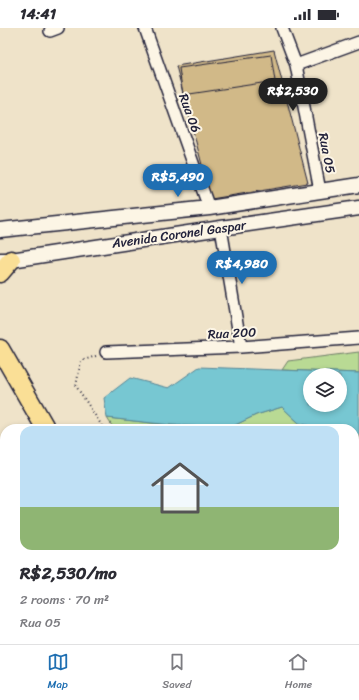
<!DOCTYPE html>
<html lang="en">
<head>
<meta charset="utf-8">
<style>
  body { margin:0; font-family:Sriracha,sans-serif; background:#f7f7f7; color:#2b2b33; height:100vh; display:flex; flex-direction:column; font-size:15px; white-space:nowrap }
  * { box-sizing:border-box; margin:0 }
  p { font-size:13px; color:#7c7c81 }
  .icon { flex:none; width:22px; height:22px; fill:none; stroke:currentColor; stroke-width:2; stroke-linecap:round; stroke-linejoin:round }
  .map { position:relative; flex:1; overflow:hidden }
  .panel { position:absolute; left:0px; top:396px; width:359px; height:220px; display:flex; flex-direction:column; background:#fff; border-radius:16px 16px 0 0; box-shadow:0 2px 6px #0003 }
  .panel>* { flex:none }
  .tools { position:absolute; left:303px; top:340px; display:grid; gap:8px }
  .tools a { display:grid; place-items:center; width:44px; height:44px; border-radius:50%; background:#fff; box-shadow:0 2px 6px #0003; font-size:20px }
  .price { position:absolute; translate:-50% -34px; padding:0 9px; border-radius:14px; background:#1f6fb2; color:#fff; font-size:13px; line-height:26px; filter:drop-shadow(0 1px 2px #0008) }
  .price::after { content:''; position:absolute; left:50%; top:24px; width:12px; height:9px; margin-left:-6px; background:inherit; clip-path:polygon(0 0,100% 0,50% 100%) }
  .price.on { background:#222; color:#fff }
  ul { padding:0; list-style:none }
  li { display:grid; align-content:center; gap:8px; height:212px; padding:0 20px }
  li span { display:grid; place-items:center; height:124px; border-radius:12px; color:#555 }
  li>.icon { margin-inline-start:auto }
  span .icon { width:72px; height:72px; fill:#fffc; stroke-width:1 }
  li b { font-size:17px }
  .status { display:flex; justify-content:space-between; align-items:center; height:28px; padding:0 20px; background:#fff; direction:ltr }
  .status svg { height:11px; fill:currentColor }
  .tab-bar { display:flex; justify-content:space-around; align-items:center; height:56px; border-top:1px solid #e1e1e2; background:#fff; font-size:11px; color:#7c7c81 }
  .tab-bar a { display:grid; justify-items:center; gap:2px }
  .tab-bar .on { color:#1f6fb2 }
  .map>svg:first-child { display:block }
  .green { fill:#b9da94; stroke:#6e7e68 }
  .water { fill:#77c7d2; stroke:#558596; fill-rule:evenodd }
  .building { fill:#d1b988; stroke:#22223b }
  .lines { fill:none; stroke-linecap:round; stroke-linejoin:round }
  .minor-casing { stroke:#22223b; stroke-width:14 }
  .tertiary-casing { stroke:#22223b; stroke-width:17 }
  .primary-casing { stroke:#22223b; stroke-width:21 }
  .path { stroke:#22223b; stroke-width:2; stroke-dasharray:1 3; stroke-linecap:butt }
  .minor { stroke:#fcf5e5; stroke-width:11 }
  .tertiary { stroke:#fcf5e5; stroke-width:14 }
  .primary { stroke:#fadf96; stroke-width:18 }
  .labels { text-anchor:middle; dominant-baseline:central; stroke-width:4; stroke-linejoin:round; paint-order:stroke }
  .street-label { font-size:13px; fill:#22223b; stroke:#fcf5e5 }
</style>
</head>
<body>
<div class="status"><b>14:41</b><svg viewBox="0 0 49 12"><path d="M0 12V9h3v3zM5 12V6h3v6zM10 12V3h3v9zM15 12V0h3v12zM26 1h20v11H26zM47 4h2v5h-2z"/></svg></div>
<div class="map">
<svg width="359" height="616" viewBox="0 0 359 616">
  <rect width="100%" height="100%" fill="#efe3c9"/>
  <filter id="ink" filterUnits="userSpaceOnUse"><feTurbulence type="fractalNoise" baseFrequency=".025" numOctaves="2"/><feDisplacementMap in="SourceGraphic" scale="8" xChannelSelector="R" yChannelSelector="G"/><feConvolveMatrix kernelMatrix="1 2 1 2 8 2 1 2 1" color-interpolation-filters="sRGB"/></filter>
  <g filter="url(#ink)">
    <path class="green" d="M359,324V345L282,342L288,333Z
      M282,379L299,395L322,401H114L107,390L170,397L229,400L256,387Z
      M354,407L359,408V430H354Z"/>
    <path class="water" d="M199,339L359,345V408L354,407V401H322L299,395L282,379L256,387L229,400L170,397L107,390L104,370L130,350L169,360ZM310,347H340V377H310Z"/>
    <path class="building" d="M274,22L308,155L211,171L176,38Z
      M271,27L275,53L183,67L179,40Z
      M354,449H359V478H357V471H354Z
      M354,481H359V500H354Z
      M354,500H359V520H354Z
      M354,533L359,534V550L354,549Z
      M246,611H256L259,616H246L244,613Z"/>
    <g class="lines">
      <g class="minor-casing">
        <path id="minor" d="M145,0L209,180
          M282,0L296,37L320,163
          M50,3L58,0
          M296,37L359,14
          M221,200L241,319
          M106,324L241,319L359,310
          M354,438H359
          M0,492L5,489
          M0,569L5,577
          M25,611L28,616
          M198,611L201,616
          M334,611L337,616"/>
      </g>
      <g class="tertiary-casing">
        <path id="tertiary" d="M0,202L209,180L359,157
          M0,232H11L221,200L359,180"/>
      </g>
      <g class="primary-casing">
        <path id="primary" d="M0,245L11,232
          M0,321L46,401
          M175,611L178,616"/>
      </g>
      <path class="path" d="M96,328L81,333L76,358L104,401"/>
      <use href="#minor" class="minor"/>
      <use href="#tertiary" class="tertiary"/>
      <use href="#primary" class="primary"/>
    </g>
  </g>
  <g class="labels">
    <g class="street-label">
      <text transform="translate(190 85) rotate(70)">Rua 06</text>
      <text transform="translate(327 125) rotate(79)">Rua 05</text>
      <text transform="translate(179 206) rotate(-8)">Avenida Coronel Gaspar</text>
      <text transform="translate(232 305) rotate(-3)">Rua 200</text>
    </g>
  </g>
</svg>
<div class="tools">
<a><svg class="icon" aria-label="layers" viewBox="0 0 24 24"><path d="M12 4l9 5-9 5-9-5zM3 14l9 5 9-5"/></svg></a>
</div>
<b class="price on" style="left:293px;top:84px">R$2,530</b>
<b class="price" style="left:178px;top:170px">R$5,490</b>
<b class="price" style="left:242px;top:257px">R$4,980</b>
<section class="panel">
<ul>
<li><span style="background:linear-gradient(#bfe0f5 65%,#8fb573 0)"><svg class="icon" aria-label="home" viewBox="0 0 24 24"><path d="M3 11l9-7 9 7M6 9v11h12V9"/></svg></span><div><b>R$2,530/mo</b><p>2 rooms · 70 m²</p><p>Rua 05</p></div></li>
</ul>
</section>
</div>
<nav class="tab-bar">
<a class="on"><svg class="icon" aria-label="map" viewBox="0 0 24 24"><path d="M3 6l6-2 6 2 6-2v14l-6 2-6-2-6 2zM9 4v14M15 6v14"/></svg>Map</a>
<a><svg class="icon" aria-label="saved" viewBox="0 0 24 24"><path d="M7 4h10v16l-5-4-5 4z"/></svg>Saved</a>
<a><svg class="icon" aria-label="home" viewBox="0 0 24 24"><path d="M3 11l9-7 9 7M6 9v11h12V9"/></svg>Home</a>
</nav>
</body>
</html>
